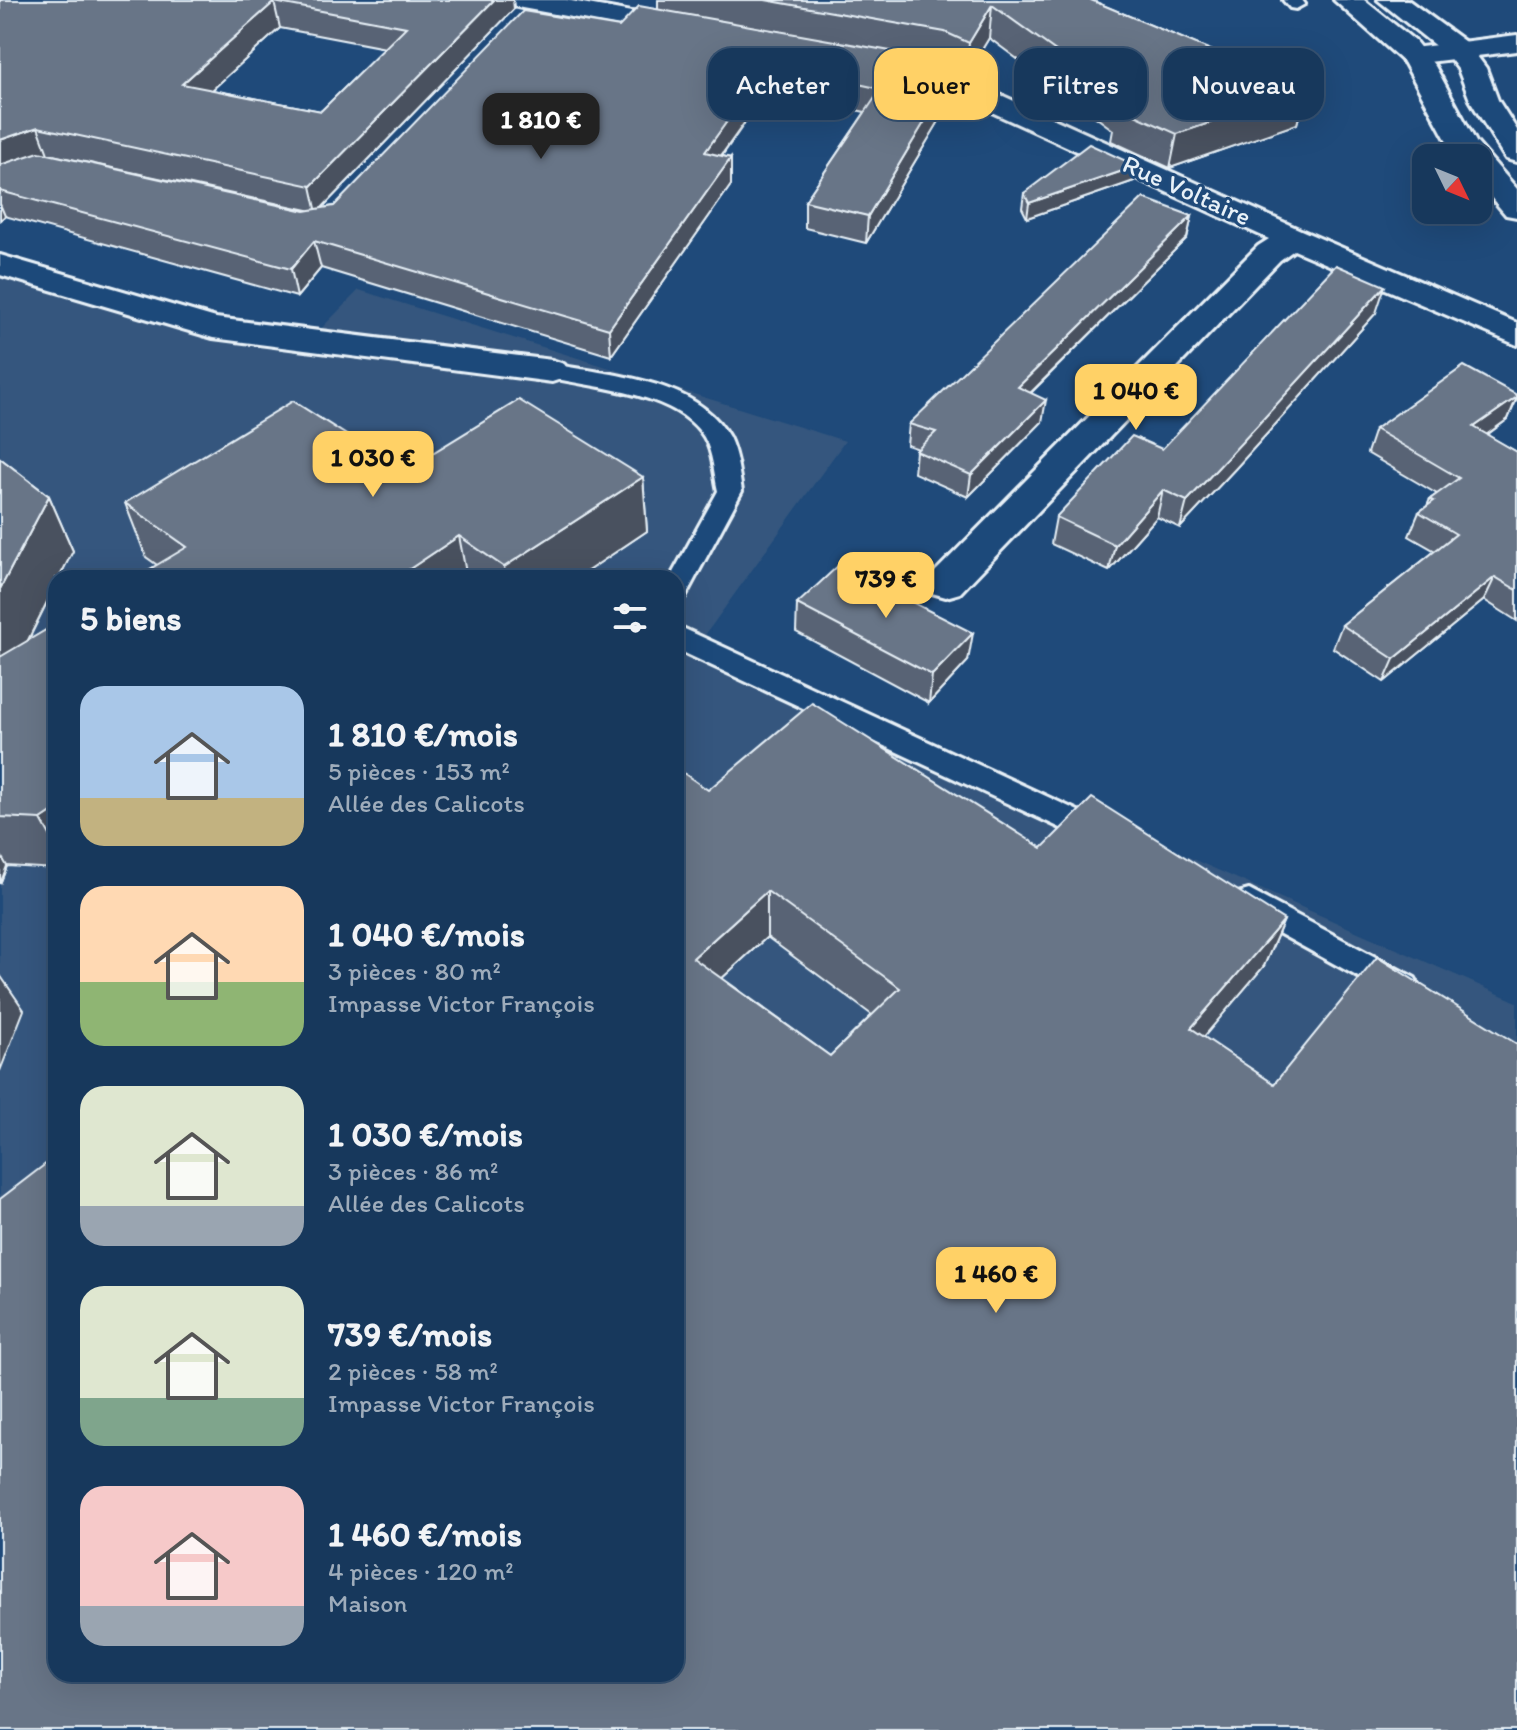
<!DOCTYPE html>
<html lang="fr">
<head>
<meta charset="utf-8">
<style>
  body { margin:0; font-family:Itim,sans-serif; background:#203f62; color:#f1f3f6; height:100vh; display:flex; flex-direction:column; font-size:30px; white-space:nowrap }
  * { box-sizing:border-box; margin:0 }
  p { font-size:26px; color:#9eacbb }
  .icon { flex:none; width:44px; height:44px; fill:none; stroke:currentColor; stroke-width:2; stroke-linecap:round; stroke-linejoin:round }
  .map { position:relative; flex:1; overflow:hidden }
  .panel { position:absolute; left:48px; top:570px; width:636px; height:1112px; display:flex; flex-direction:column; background:#17385c; border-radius:24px; box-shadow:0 8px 32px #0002,0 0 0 2px #365272 }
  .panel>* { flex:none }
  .top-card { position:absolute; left:708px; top:48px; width:688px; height:72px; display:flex; gap:16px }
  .needle { width:52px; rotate:133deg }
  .buttons { position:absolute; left:1412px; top:144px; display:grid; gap:16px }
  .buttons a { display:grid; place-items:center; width:80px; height:80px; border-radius:16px; background:#17385c; box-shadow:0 8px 32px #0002,0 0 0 2px #365272; font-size:40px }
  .price { position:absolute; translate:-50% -68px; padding:0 18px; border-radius:16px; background:#ffd166; color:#111; font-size:26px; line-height:52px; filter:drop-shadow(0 2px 4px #0008) }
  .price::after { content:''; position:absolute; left:50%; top:48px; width:24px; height:18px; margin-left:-12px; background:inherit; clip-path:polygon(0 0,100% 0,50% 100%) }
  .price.active { background:#222; color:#fff }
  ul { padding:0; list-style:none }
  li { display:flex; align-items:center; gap:24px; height:200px; padding:0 32px }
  li span { display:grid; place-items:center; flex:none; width:224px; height:160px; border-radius:24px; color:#555 }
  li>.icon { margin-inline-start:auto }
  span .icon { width:96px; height:96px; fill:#fffc; stroke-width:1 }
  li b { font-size:34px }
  h2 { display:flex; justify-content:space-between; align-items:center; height:96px; padding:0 32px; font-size:34px }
  .chip { padding:0 28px; border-radius:24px; background:#17385c; box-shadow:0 8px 32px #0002,0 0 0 2px #365272; font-size:28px; line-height:72px }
  .chip.active { background:#ffd166; color:#111 }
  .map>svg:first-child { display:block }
  .built { fill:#35577e; fill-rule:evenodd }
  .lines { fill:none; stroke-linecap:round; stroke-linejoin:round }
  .lane-casing { stroke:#e8f1f8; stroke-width:6 }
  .street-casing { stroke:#e8f1f8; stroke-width:6 }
  .secondary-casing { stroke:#e8f1f8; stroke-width:6 }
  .lane { fill:#1f4a7a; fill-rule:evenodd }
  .street { fill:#1f4a7a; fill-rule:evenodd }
  .secondary { fill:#1f4a7a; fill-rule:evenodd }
  .wall { fill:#596474; stroke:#e8f1f8; stroke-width:2; fill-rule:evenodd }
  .shaded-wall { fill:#49515e; stroke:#e8f1f8; stroke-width:2 }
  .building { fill:#687487; stroke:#e8f1f8; stroke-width:2; fill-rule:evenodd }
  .labels { text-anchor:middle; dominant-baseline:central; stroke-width:6; stroke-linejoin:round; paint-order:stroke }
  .far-street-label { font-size:26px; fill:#e8f1f8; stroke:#1f4a7a }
</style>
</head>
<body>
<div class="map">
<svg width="1517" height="1730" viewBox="0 0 1517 1730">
  <rect width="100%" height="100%" fill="#1f4a7a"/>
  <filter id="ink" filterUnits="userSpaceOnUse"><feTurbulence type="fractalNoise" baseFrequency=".0125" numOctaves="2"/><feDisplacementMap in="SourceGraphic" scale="16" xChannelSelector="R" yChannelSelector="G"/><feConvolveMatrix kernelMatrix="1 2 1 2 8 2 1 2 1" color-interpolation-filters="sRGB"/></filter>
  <g filter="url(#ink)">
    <path class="built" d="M0,257L299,351L359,290L845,441L700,642L1517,1002V1730H0ZM56,578H676V1674H56Z"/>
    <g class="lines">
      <g class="lane-casing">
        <path id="lane" d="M1283,0H1302L1305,4L1296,9L1290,8Z
          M552,364C609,375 698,379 729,437C737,454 739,473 742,491L685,597L676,600V578H670L718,491C714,474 713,452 704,437C676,391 591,388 544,376L540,371L544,366Z
          M676,625L1117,829L1122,837L1117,845L1107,849L1097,845L676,649Z
          M1249,890L1415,978L1420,987L1415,996L1404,1000L1393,996L1238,911L1234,902L1238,893Z"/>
      </g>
      <g class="street-casing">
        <path id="street" d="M509,0H566L686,22L696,24L700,30L696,36L686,38L522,8L513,6Z
          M1517,35V51L1413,64L1403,62L1399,56L1403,50L1413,48Z
          M895,60L941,68L1303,231L1517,323V345L1294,250L1280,260L960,593L946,597L932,593L927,584L932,575L1258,246L1269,239L924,81L885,74L881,68L885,62Z
          M0,255L216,318L552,360L564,364L569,371L564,378L552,382L213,338L0,275Z"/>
      </g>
      <g class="secondary-casing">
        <path id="secondary" d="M1334,0H1364L1415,41L1435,66L1476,142L1517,189V217L1506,215L1478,182V158H1457L1454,154L1404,62Z
          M1378,0H1408L1468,44L1486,68L1498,100L1517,130V162L1506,159L1502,153L1470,100L1458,69L1448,56Z"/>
      </g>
      <use href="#lane" class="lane"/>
      <use href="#street" class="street"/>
      <use href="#secondary" class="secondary"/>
    </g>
    <path class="wall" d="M0,0H513L514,9L322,208L334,206L619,27L658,10V0H1091L1306,90L1297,124L1170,168L1111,141L1113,130L989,38L966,76L941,65L953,98L866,243L805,228V201L865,112L767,91L722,156L731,158V185L611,356L321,268L297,297L5,216L0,220ZM280,28L385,48L321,111L212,90ZM48,154L307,210L305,211Z
      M1134,181L1027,218L1022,208L1024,193Z
      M1192,216L1187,238L1031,393L1042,422L968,497L914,473L916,451L919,449L907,445L909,424Z
      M1376,313L1236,468L1180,528L1157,517L1109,571L1051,544L1056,517Z
      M1517,395V399L1508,419L1487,435L1517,452V621L1484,600L1384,682L1333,648L1342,625L1435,551L1409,536L1419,512L1427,506L1430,499L1437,494L1367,453L1375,429Z
      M0,458L49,496L73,551L59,578H56V584L28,641L56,624V869L7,866L0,884Z
      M403,471L643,477L647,531L577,578H135L157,565L146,557L125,503Z
      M797,604L968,661L929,703L796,632Z
      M708,790L1042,848L1284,920L1264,966L1203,1037L1274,1084L1517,1730L56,1674H676ZM767,937L872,1015L830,1056L722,978Z"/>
    <path class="shaded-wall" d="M494,0H513L514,9L317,213L311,186Z
      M274,2L280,28L189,111L182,84Z
      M992,5L989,38L966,76L969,43Z
      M768,64L767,91L705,178V152Z
      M955,71L953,98L866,243L868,216Z
      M1306,90L1297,124L1170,168L1177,134Z
      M38,127L48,154L0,170V140Z
      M731,158V185L611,356L609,329Z
      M1137,166L1134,181L1027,218L1029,203Z
      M0,204L5,216L0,220Z
      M1192,216L1187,238L1014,409L1018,387Z
      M314,241L321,268L297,297L291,269Z
      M1385,286L1376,313L1236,468L1180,528L1187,501Z
      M1517,397L1508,419L1464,451L1474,427Z
      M1046,400L1042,422L968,497L971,475Z
      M643,477L647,531L577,578H506L504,567Z
      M1163,490L1157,517L1109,571L1115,545Z
      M49,496L73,551L59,578H56V584L0,696V589Z
      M459,536L467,578H396Z
      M1495,577L1484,600L1384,682L1394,659Z
      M973,633L968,661L929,703L932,675Z
      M56,809V846L41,819Z
      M0,854L7,866L0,884Z
      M767,891V937L696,1002L693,958Z
      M1284,920L1264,966L1174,1072L1191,1028Z
      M0,975L24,1010L0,1071Z"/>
    <path class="building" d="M0,0H494L311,186L38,127L0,140ZM274,2L406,27L321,111L182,84Z
      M765,0H1091L1306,90L1177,134L1117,107L1125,101L992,5L969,43L945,32Z
      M639,6L924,57L955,71L868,216L805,201L881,89L768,64L705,152L731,158L609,329L314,241L291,269L0,191V165L39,152L305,211L334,206L523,11L619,27Z
      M1089,144L1137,166L1029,203L1024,193Z
      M1143,198L1192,216L1018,387L1046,400L971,475L916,451L936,432L909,424Z
      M1336,265L1385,286L1243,441L1187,501L1163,490L1115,545L1056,517L1132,436L1162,449Z
      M1464,366L1517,395V397L1474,427L1517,452V590L1495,577L1394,659L1342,625L1456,534L1419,512L1434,501L1430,499L1459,478L1375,429Z
      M519,400L643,477L504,567L459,536L396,578H135L187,547L125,503L293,401L403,471Z
      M0,458L49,496L0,589Z
      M839,565L973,633L932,675L797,604Z
      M56,624V809L41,819L0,817V657Z
      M812,703L1042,848L1092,798L1284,920L1191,1028L1274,1084L1377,957L1517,1044V1730H0V1199L56,1156V1674H676V768L708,790ZM767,891L900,988L830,1056L693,958Z"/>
  </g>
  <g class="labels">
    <g class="far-street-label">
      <text transform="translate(1187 190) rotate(24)">Rue Voltaire</text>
    </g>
  </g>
</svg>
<div class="buttons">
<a><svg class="needle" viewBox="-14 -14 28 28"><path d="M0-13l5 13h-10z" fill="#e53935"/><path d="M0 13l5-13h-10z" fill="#9eacbb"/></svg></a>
</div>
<b class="price active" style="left:541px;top:161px">1 810 €</b>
<b class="price" style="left:1136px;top:432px">1 040 €</b>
<b class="price" style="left:373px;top:499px">1 030 €</b>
<b class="price" style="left:886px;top:620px">739 €</b>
<b class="price" style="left:996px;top:1315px">1 460 €</b>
<div class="top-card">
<a class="chip">Acheter</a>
<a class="chip active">Louer</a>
<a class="chip">Filtres</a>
<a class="chip">Nouveau</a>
</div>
<section class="panel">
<h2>5 biens<svg class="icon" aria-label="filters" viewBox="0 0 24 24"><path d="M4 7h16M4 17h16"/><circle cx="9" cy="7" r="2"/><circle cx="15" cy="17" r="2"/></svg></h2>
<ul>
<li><span style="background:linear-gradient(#a9c7e8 70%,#c2b280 0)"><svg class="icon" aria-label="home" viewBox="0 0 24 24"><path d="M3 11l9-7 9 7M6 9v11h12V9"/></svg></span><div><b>1 810 €/mois</b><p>5 pièces · 153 m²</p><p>Allée des Calicots</p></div></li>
<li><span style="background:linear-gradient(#ffd9b3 60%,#8fb573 0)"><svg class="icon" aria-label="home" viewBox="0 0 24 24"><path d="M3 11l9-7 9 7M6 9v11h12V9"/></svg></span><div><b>1 040 €/mois</b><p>3 pièces · 80 m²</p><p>Impasse Victor François</p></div></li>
<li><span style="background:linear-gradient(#dfe7d0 75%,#9aa5b1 0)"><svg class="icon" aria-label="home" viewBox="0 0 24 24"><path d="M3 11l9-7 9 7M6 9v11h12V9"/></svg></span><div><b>1 030 €/mois</b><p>3 pièces · 86 m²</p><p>Allée des Calicots</p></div></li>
<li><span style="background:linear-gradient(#dfe7d0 70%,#7fa58c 0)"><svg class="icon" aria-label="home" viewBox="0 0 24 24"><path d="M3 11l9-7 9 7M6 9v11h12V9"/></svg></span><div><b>739 €/mois</b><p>2 pièces · 58 m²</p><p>Impasse Victor François</p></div></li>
<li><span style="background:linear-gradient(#f6c9c9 75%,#9aa5b1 0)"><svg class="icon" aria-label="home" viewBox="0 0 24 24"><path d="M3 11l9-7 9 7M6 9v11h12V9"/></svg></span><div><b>1 460 €/mois</b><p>4 pièces · 120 m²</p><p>Maison</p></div></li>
</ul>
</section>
</div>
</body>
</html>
